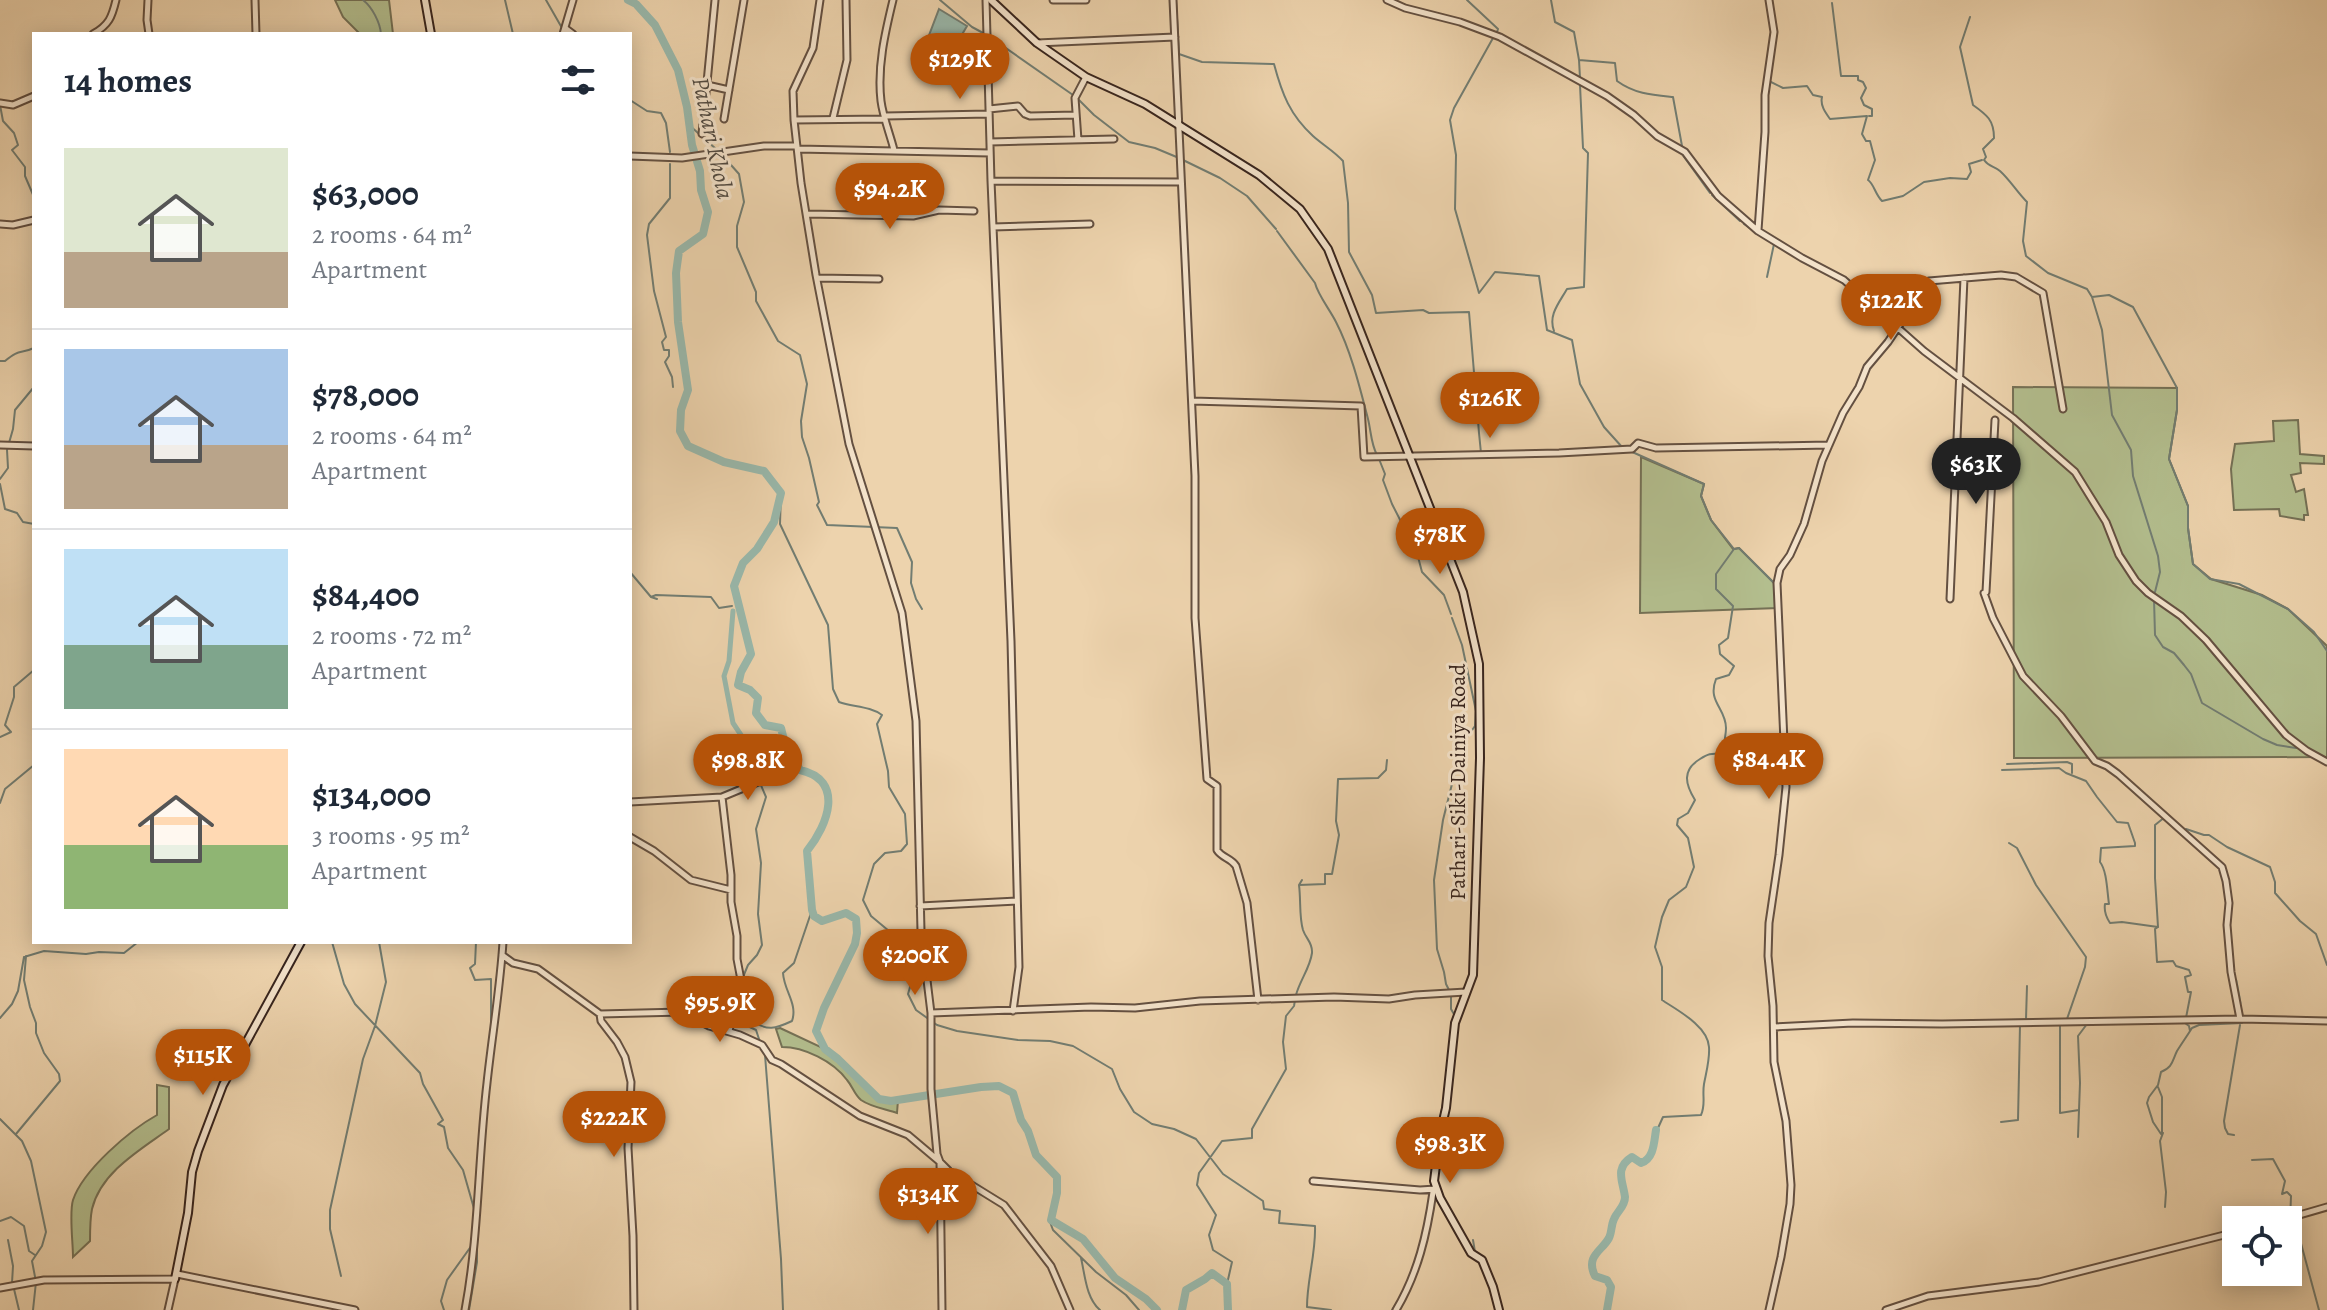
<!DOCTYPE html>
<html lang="en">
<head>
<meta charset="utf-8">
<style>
  body { margin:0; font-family:Alegreya,serif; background:#f2f2f3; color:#1f2937; height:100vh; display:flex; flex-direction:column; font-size:30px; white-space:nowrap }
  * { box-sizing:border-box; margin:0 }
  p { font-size:26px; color:#747a83 }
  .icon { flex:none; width:44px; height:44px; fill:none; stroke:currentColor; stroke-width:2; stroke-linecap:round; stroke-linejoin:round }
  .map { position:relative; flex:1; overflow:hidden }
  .side { position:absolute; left:32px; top:32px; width:600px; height:912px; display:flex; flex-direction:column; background:#fff; border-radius:0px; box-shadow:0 4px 20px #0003 }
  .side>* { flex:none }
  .buttons { position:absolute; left:2222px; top:1206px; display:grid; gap:16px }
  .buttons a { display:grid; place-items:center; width:80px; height:80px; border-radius:0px; background:#fff; box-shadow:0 4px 20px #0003; font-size:40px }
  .price { position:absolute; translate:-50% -68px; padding:0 18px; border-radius:28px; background:#b45309; color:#fff; font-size:26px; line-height:52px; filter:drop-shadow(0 2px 4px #0008) }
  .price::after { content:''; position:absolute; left:50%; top:48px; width:24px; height:18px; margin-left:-12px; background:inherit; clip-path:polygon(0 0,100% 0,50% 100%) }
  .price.on { background:#222; color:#fff }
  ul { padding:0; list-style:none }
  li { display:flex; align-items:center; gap:24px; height:200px; padding:0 32px }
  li+li { border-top:2px solid #e0e1e3 }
  li span { display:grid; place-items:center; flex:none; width:224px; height:160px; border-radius:0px; color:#555 }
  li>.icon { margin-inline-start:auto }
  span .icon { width:96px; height:96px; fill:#fffc; stroke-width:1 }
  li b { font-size:34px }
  h2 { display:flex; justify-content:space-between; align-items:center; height:96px; padding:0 32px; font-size:34px }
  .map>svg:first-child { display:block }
  .green { fill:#b3be8e; stroke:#757156; stroke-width:2 }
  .water { fill:#99b8ab; stroke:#727d72; stroke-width:2 }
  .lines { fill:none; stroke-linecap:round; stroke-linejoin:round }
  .stream { stroke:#727d72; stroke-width:2 }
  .canal { stroke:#99b8ab; stroke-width:5 }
  .river { stroke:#99b8ab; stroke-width:8 }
  .street-casing { stroke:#645041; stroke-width:9 }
  .secondary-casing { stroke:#37241d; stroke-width:10 }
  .street { stroke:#f3e2ca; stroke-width:5 }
  .secondary { stroke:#f3e2ca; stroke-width:6 }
  .labels { text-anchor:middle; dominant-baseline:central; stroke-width:6; stroke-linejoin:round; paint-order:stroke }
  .street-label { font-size:22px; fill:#37241d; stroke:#f3e2ca }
  .water-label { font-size:24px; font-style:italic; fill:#504940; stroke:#f3e2ca }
</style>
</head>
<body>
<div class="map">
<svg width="2327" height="1310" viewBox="0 0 2327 1310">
  <rect width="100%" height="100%" fill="#edd3ad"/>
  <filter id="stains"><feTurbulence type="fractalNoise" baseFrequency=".0025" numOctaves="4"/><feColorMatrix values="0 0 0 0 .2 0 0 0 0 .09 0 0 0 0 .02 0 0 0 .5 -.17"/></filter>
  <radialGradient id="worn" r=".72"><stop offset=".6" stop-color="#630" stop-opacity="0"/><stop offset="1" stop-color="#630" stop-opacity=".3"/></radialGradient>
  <path class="green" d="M335,0H389L393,34H360L343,17Z
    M2013,387L2177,388V410L2169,459L2188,506V528L2193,564L2211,579L2262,595L2288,609L2327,646V757L2014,758Z
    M2298,420L2300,454L2324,456V464L2300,463L2301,473L2291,475L2296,492L2304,489L2308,515H2304V520L2280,516L2279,509L2234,510L2231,469L2235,444L2274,441L2273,421Z
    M1641,457L1704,484L1701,496L1711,520L1733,549L1739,548L1777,586L1778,608L1640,613Z
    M780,1028L825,1049L838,1059L879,1099L898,1100L897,1113C885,1109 871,1107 861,1100C854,1094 853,1087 847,1080C833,1061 804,1047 782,1047L776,1029Z
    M157,1085L169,1087V1129C140,1150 101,1172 92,1209C90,1219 90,1231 90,1241L73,1257C73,1242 69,1213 73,1200C83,1170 130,1130 157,1115Z"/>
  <path class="water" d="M939,9L967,26L954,48L928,38Z"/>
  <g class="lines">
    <path class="stream" d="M363,0C372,7 380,22 381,34
      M505,0L513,34
      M546,0L562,28
      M940,0L972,27L985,34
      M1176,0L1179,54L1202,62L1274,64C1282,94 1290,115 1313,136C1323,145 1334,151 1343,161L1348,203L1349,252L1372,295L1376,313L1423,310L1429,313L1469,312L1479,433L1481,453H1483
      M1467,0L1498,29L1497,32
      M1551,0L1555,22L1574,32L1579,60L1615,63L1617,81C1635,94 1652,95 1673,97L1682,146
      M1832,3L1841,76H1858V80L1863,82L1866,88L1861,98L1864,105L1872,109V116H1869
      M1970,17L1960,47L1973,105C1987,115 1994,120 1994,138L1983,149L1986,157L1984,160C1989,167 1994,166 2000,171C2010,180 2017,192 2027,202L2023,241L2026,256L2048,273L2087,289L2092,297L2102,330L2112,415L2131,450L2133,476L2158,556L2160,572L2155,592
      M990,37L1073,95
      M1493,38L1454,108L1450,120L1456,155L1455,209L1479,293L1495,272L1539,276L1547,330L1572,340L1580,384L1604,427L1622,447
      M1579,60L1580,78
      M1769,81L1783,88L1807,86L1813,95L1822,97C1820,105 1825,112 1830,119L1867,116L1862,134L1866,141H1870L1875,160L1868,180C1874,184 1875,194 1882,201L1903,196L1924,182L1950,178L1967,179L1971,172L1969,164L1982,160
      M1077,98L1094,115L1129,142L1155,148L1179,158
      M630,100L647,111L661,113L666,123L670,152
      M0,105L3,121L14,133L18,145L12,150L25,167V176L34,197
      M689,125L716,149
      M1682,154L1710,193
      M723,156L739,174L744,202L737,226V247L756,292V301L778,341L800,355L807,384L801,421L802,437L809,458L819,502L817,505L827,525L897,528L912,562L911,583L916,599L922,609
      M1183,160L1220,178L1247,196L1276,229
      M670,164V198L649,224L647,235L654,291L666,337L662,342L664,350H669V356L665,362L672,377L673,387
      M1712,195L1740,221
      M1744,224L1774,244L1767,277
      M1277,231L1315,283C1318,295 1330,310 1336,322C1351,351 1360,388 1368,419C1371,431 1371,444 1377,455
      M2092,297L2109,295L2133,307L2177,388V410L2169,459L2188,506V528L2193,564L2210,579L2239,584L2288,609L2314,632L2327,651
      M1554,331C1548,315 1559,303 1567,289L1584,287L1588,153L1583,148L1580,85
      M0,361H5C19,349 20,354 34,348
      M1630,451L1704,484L1701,496L1711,520L1734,549L1716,574V589L1733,606L1728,638L1719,645L1720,654L1734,666L1729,675L1716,679C1707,702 1726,708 1726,728C1726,735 1724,740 1724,748L1720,754C1711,753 1708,754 1700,759C1682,770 1685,784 1695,800L1688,813L1678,819L1677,825L1688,838L1694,867L1686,887L1669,900L1662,917L1655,947L1662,967V1000C1677,1010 1708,1026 1709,1047C1710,1059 1706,1073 1704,1084C1702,1096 1706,1104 1701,1115L1663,1117L1658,1128
      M1379,459L1385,474L1383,480L1392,504L1417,553L1422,572L1444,595L1451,614
      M0,479L8,468L7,450L13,429L15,410L34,387
      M0,484L5,509L17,513L23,522L34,524
      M781,493L780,524L828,625L833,689L839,702C853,707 870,706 882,715L877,724L888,771L889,787L905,814L907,844L901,851L885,853L874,864L863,900L871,916L919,956L908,994L916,1010L937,1025L957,1031L1018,1040L1050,1041L1073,1046L1112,1069L1120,1089L1134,1112L1152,1124L1174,1129L1196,1139L1223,1174L1263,1201L1264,1209L1280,1211L1279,1223L1315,1226C1316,1253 1307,1280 1307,1307L1331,1310
      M1735,549L1739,548L1774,583
      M630,572L651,597L657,599
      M651,597L656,595L711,597L719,608L732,606
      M2154,599L2155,635L2163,647L2174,653L2184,665L2191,674L2202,703L2263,739L2277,745L2296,748
      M0,737L11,732L5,725L14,697V687L34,670
      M2007,764L2067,762L2072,764V773
      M2002,770L2059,768L2066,773L2086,781L2097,797L2117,822L2128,823L2135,843V846L2101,848L2100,862C2107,871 2107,891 2109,904H2105C2104,910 2106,917 2110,923L2122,922L2158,927
      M0,803L5,789L34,765
      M2165,817L2155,825V878L2158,927L2155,929L2157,962L2173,961L2176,966L2189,970L2191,975L2185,977L2188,992H2191L2185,1023L2189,1026L2190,1031
      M2183,831L2186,829L2204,835H2209L2227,847L2270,867L2275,882V893L2300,921L2316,934L2327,965
      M2009,843L2017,848L2036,885L2086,957L2085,967L2067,1019L2011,1020
      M1299,885L1325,884V874H1332L1339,835L1336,821L1338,779L1378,778L1386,770L1387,760
      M332,942L344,984L355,1004L420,1073L423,1084L443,1120L438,1124L444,1127L448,1148L463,1170L475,1212L472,1238
      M476,942L475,964L470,968L475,980L491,979V1029L487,1059
      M743,977L748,965L757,955L762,945L758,914L761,863L756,829L766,797L760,783L756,765
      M1449,990L1446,984L1444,972L1437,949L1434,880L1443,820L1462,744L1475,726L1476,711L1462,645L1452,618
      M1296,995C1300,980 1310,968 1312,953C1313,943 1306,939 1303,930C1299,917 1301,900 1299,885L1302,880
      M1451,996V1009L1455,1016
      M736,1012L742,1015L741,1017L749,1023L751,1021C768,1031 775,1029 792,1021C798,1004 784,991 783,973L794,963L812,910
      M735,1015V1020L756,1030L760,1042
      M0,1018L12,1004L18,991L24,957L44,951L86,954L99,952L124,953L138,942
      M2026,1019L2027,986
      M2060,1024V1113L2079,1110
      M765,1055L781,1259L783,1310
      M2158,1087L2162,1097V1134
      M0,1119L22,1141L31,1161L46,1232L42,1246L32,1261L36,1282L33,1310
      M2001,1122L2018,1120L2020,1025
      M1438,1130L1445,1093
      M2163,1133L2160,1141L2166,1192L2165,1207
      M16,1134L60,1081L59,1074L44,1053L36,1033V1023L30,1007L24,980L26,956
      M2161,1134L2153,1122L2147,1103L2149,1097L2158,1085L2161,1072C2173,1067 2172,1061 2177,1051C2182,1043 2187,1036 2192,1028L2199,1025L2242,1023
      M2234,1135L2228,1134L2225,1128L2224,1121L2240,1025
      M2078,1137L2080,1083L2078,1036L2087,1024
      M2252,1160L2273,1159L2285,1181L2282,1194L2287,1192L2291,1196L2290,1222L2296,1225L2319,1310
      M1432,1170L1437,1136
      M0,1221L11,1217L24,1226L29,1251L35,1255
      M1050,1222L1053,1230L1096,1272L1126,1295L1139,1310
      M8,1240L13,1266L12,1283
      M1473,1240L1475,1252
      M1081,1258C1085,1275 1086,1298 1100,1310
      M1411,1273L1420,1245
      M341,1276L330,1229V1210L363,1059L375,1026L386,982L379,942
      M1227,1284L1232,1262L1213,1250L1209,1235L1216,1215L1197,1185L1199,1173L1222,1141L1252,1138V1129L1286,1069L1283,1042L1286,1016L1294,1006L1295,1000
      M14,1289L19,1310
      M444,1310L441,1301L447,1280L472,1245
      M469,1310L477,1262V1244
      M1392,1310L1398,1301"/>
    <path class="canal" d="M733,611L729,661L724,676L733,723L755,756L756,765
      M2235,981L2239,1003"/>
    <path class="river" d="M628,0L636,4L655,25L678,70L687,107L692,145L700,171L701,190L708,212L703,234L679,251L676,273L678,322L688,390L681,410L680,431L688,446L724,462L764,471L781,493L774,522L757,549L743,563L734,586L751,654L741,672L738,685L750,690L758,698L756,713L765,725L781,728L785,744L800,770C845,780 828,825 807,851L812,910L814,916L822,921L846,913L856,919L857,933L855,944L824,1008L816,1031L825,1049L838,1059L879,1099L891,1101L981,1087L999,1086L1013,1093L1021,1120L1028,1131L1036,1155L1057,1177V1193L1051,1220L1083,1239L1115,1278L1146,1299L1157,1310
      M1182,1310L1186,1290L1205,1279L1212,1273L1227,1284L1228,1310
      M1607,1310L1611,1287L1607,1280L1595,1276C1585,1256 1602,1251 1609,1238C1612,1232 1611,1225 1614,1219C1617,1211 1625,1207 1625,1197C1623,1181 1614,1168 1632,1157L1641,1163C1654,1159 1654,1142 1656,1130"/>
    <g class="street-casing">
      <path id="street" d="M148,0L147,20L149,34
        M255,0L256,34
        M820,0L813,48L793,91L794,120L801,183L816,275L849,444L902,613L916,721L921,931L931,1013V1089L937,1154L940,1162L949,1171L1004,1205L1051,1266L1070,1310
        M893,0C885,33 877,67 881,101C883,117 890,134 894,150
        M986,0L991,181L1011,641L1019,967L1013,1011
        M1053,0H1086
        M1173,0L1195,476V618L1207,779L1217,786V850C1222,858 1231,858 1236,866L1247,903L1258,1000
        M1387,0L1405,8L1460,22L1500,37L1607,96L1634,115L1657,136L1685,152L1718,196L1758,231L1802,258L1844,280L1924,351L2013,418L2075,472L2106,522L2119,555L2136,581L2148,593L2181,616L2206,640L2286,735L2307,751L2327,762
        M565,28L573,34
        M93,34C109,25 112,17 116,0
        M563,34L573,0
        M1037,43L1175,37
        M707,85L729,90
        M0,103L13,105L34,96
        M989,109L1018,106L1025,114L1030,116L1076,115
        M885,116L989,114
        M833,118L847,60L846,0
        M724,119L744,0
        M794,120L885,119
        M702,134L715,0
        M1078,140L1075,98L1086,77
        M990,142L1114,139
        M798,149L990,153
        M630,156L682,158L764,146H797
        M991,181L1181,182
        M807,214L913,216L939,210L974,211
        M0,224L13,225L34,220
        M993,227L1090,224
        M1758,230L1765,132V95L1774,32L1769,0
        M817,278L879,279
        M1192,401L1361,406L1364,457L1559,453L1632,449L1638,443L1656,448L1829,445
        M0,445L34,446
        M1986,592L1995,420
        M1984,593L1993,618L2023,676L2061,716L2095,761L2107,766L2118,774L2222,867L2226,881L2229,903L2227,925L2231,972L2240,1019
        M1950,599L1964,278
        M722,797L763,780
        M630,802L722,797L731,875V902L737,936V959L741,980L729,1031
        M630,837L654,851L691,880L731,890
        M920,906L1017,901
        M502,955L513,963L538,969L600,1014L682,1012L709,1026L740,1035L762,1045L772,1060L781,1064L860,1116L908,1135L940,1162L942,1310
        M931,1013L1091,1007L1135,1008L1200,1001L1334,997L1389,999L1415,995L1466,992
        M600,1014L601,1021L617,1042L625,1057L631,1082L628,1148L633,1236L634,1310
        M1774,1027L1853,1023L1942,1024L2240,1019L2327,1021
        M1313,1181L1420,1190L1436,1189L1433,1192C1427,1234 1418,1273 1396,1310
        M2282,1220L2327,1207
        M177,1274L355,1310
        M0,1288L44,1280L175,1279L168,1310
        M465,1310C479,1235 478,1159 487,1083C492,1036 500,989 503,942
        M1769,1310L1781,1257L1790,1204L1791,1185L1786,1121L1774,1062L1773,1006L1768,956L1769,923L1779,855L1786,787L1777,583L1780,569L1790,555L1804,524L1822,461L1843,413L1859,387L1867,367L1888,342L1929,281L2001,275L2016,277L2043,293L2063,409
        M1886,1310L1928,1296L2039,1282L2236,1232"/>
    </g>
    <g class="secondary-casing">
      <path id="secondary" d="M425,0L431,34
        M991,0L1037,43L1086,77L1145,104L1259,175L1300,209L1328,249L1463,592L1479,664L1480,758L1473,975L1455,1023L1446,1108L1440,1134L1434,1181L1440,1198L1471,1253L1482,1260L1493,1287L1499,1310
        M175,1279L188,1213L192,1172L198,1151L223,1085L301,942"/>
    </g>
    <use href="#street" class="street"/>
    <use href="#secondary" class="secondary"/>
  </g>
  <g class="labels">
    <g class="street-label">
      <text transform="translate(1458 782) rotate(-90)">Pathari-Siki-Dainiya Road</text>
    </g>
    <g class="water-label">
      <text transform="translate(713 138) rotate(78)">Pathari Khola</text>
    </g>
  </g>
  <rect width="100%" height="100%" filter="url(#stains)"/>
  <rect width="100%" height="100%" fill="url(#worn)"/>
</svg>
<div class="buttons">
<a><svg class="icon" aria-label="locate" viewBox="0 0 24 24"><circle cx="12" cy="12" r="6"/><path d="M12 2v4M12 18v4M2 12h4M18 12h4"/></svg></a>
</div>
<b class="price" style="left:960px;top:101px">$129K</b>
<b class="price" style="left:890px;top:231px">$94.2K</b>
<b class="price" style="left:1891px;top:342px">$122K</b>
<b class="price" style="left:1490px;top:440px">$126K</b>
<b class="price on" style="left:1976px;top:506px">$63K</b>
<b class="price" style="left:1440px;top:576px">$78K</b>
<b class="price" style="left:1769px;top:801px">$84.4K</b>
<b class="price" style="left:748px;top:802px">$98.8K</b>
<b class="price" style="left:915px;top:997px">$200K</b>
<b class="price" style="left:720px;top:1044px">$95.9K</b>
<b class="price" style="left:203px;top:1097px">$115K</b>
<b class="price" style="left:614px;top:1159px">$222K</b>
<b class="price" style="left:1450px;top:1185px">$98.3K</b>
<b class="price" style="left:928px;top:1236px">$134K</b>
<section class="side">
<h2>14 homes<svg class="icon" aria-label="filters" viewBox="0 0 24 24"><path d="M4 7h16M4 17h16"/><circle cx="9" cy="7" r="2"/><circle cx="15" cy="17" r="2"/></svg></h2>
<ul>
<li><span style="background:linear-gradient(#dfe7d0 65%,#b9a48a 0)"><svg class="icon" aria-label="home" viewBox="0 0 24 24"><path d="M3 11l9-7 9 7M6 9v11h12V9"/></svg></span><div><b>$63,000</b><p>2 rooms · 64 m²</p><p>Apartment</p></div></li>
<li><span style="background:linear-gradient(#a9c7e8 60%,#b9a48a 0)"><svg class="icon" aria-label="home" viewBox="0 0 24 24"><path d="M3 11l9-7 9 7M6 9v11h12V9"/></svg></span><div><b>$78,000</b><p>2 rooms · 64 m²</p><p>Apartment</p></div></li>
<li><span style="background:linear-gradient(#bfe0f5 60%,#7fa58c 0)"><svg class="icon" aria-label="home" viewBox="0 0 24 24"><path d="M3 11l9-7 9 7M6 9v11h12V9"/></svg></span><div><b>$84,400</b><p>2 rooms · 72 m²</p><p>Apartment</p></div></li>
<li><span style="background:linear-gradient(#ffd9b3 60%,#8fb573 0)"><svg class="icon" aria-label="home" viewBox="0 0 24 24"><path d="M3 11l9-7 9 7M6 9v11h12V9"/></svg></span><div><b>$134,000</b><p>3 rooms · 95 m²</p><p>Apartment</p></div></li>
</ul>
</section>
</div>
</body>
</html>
